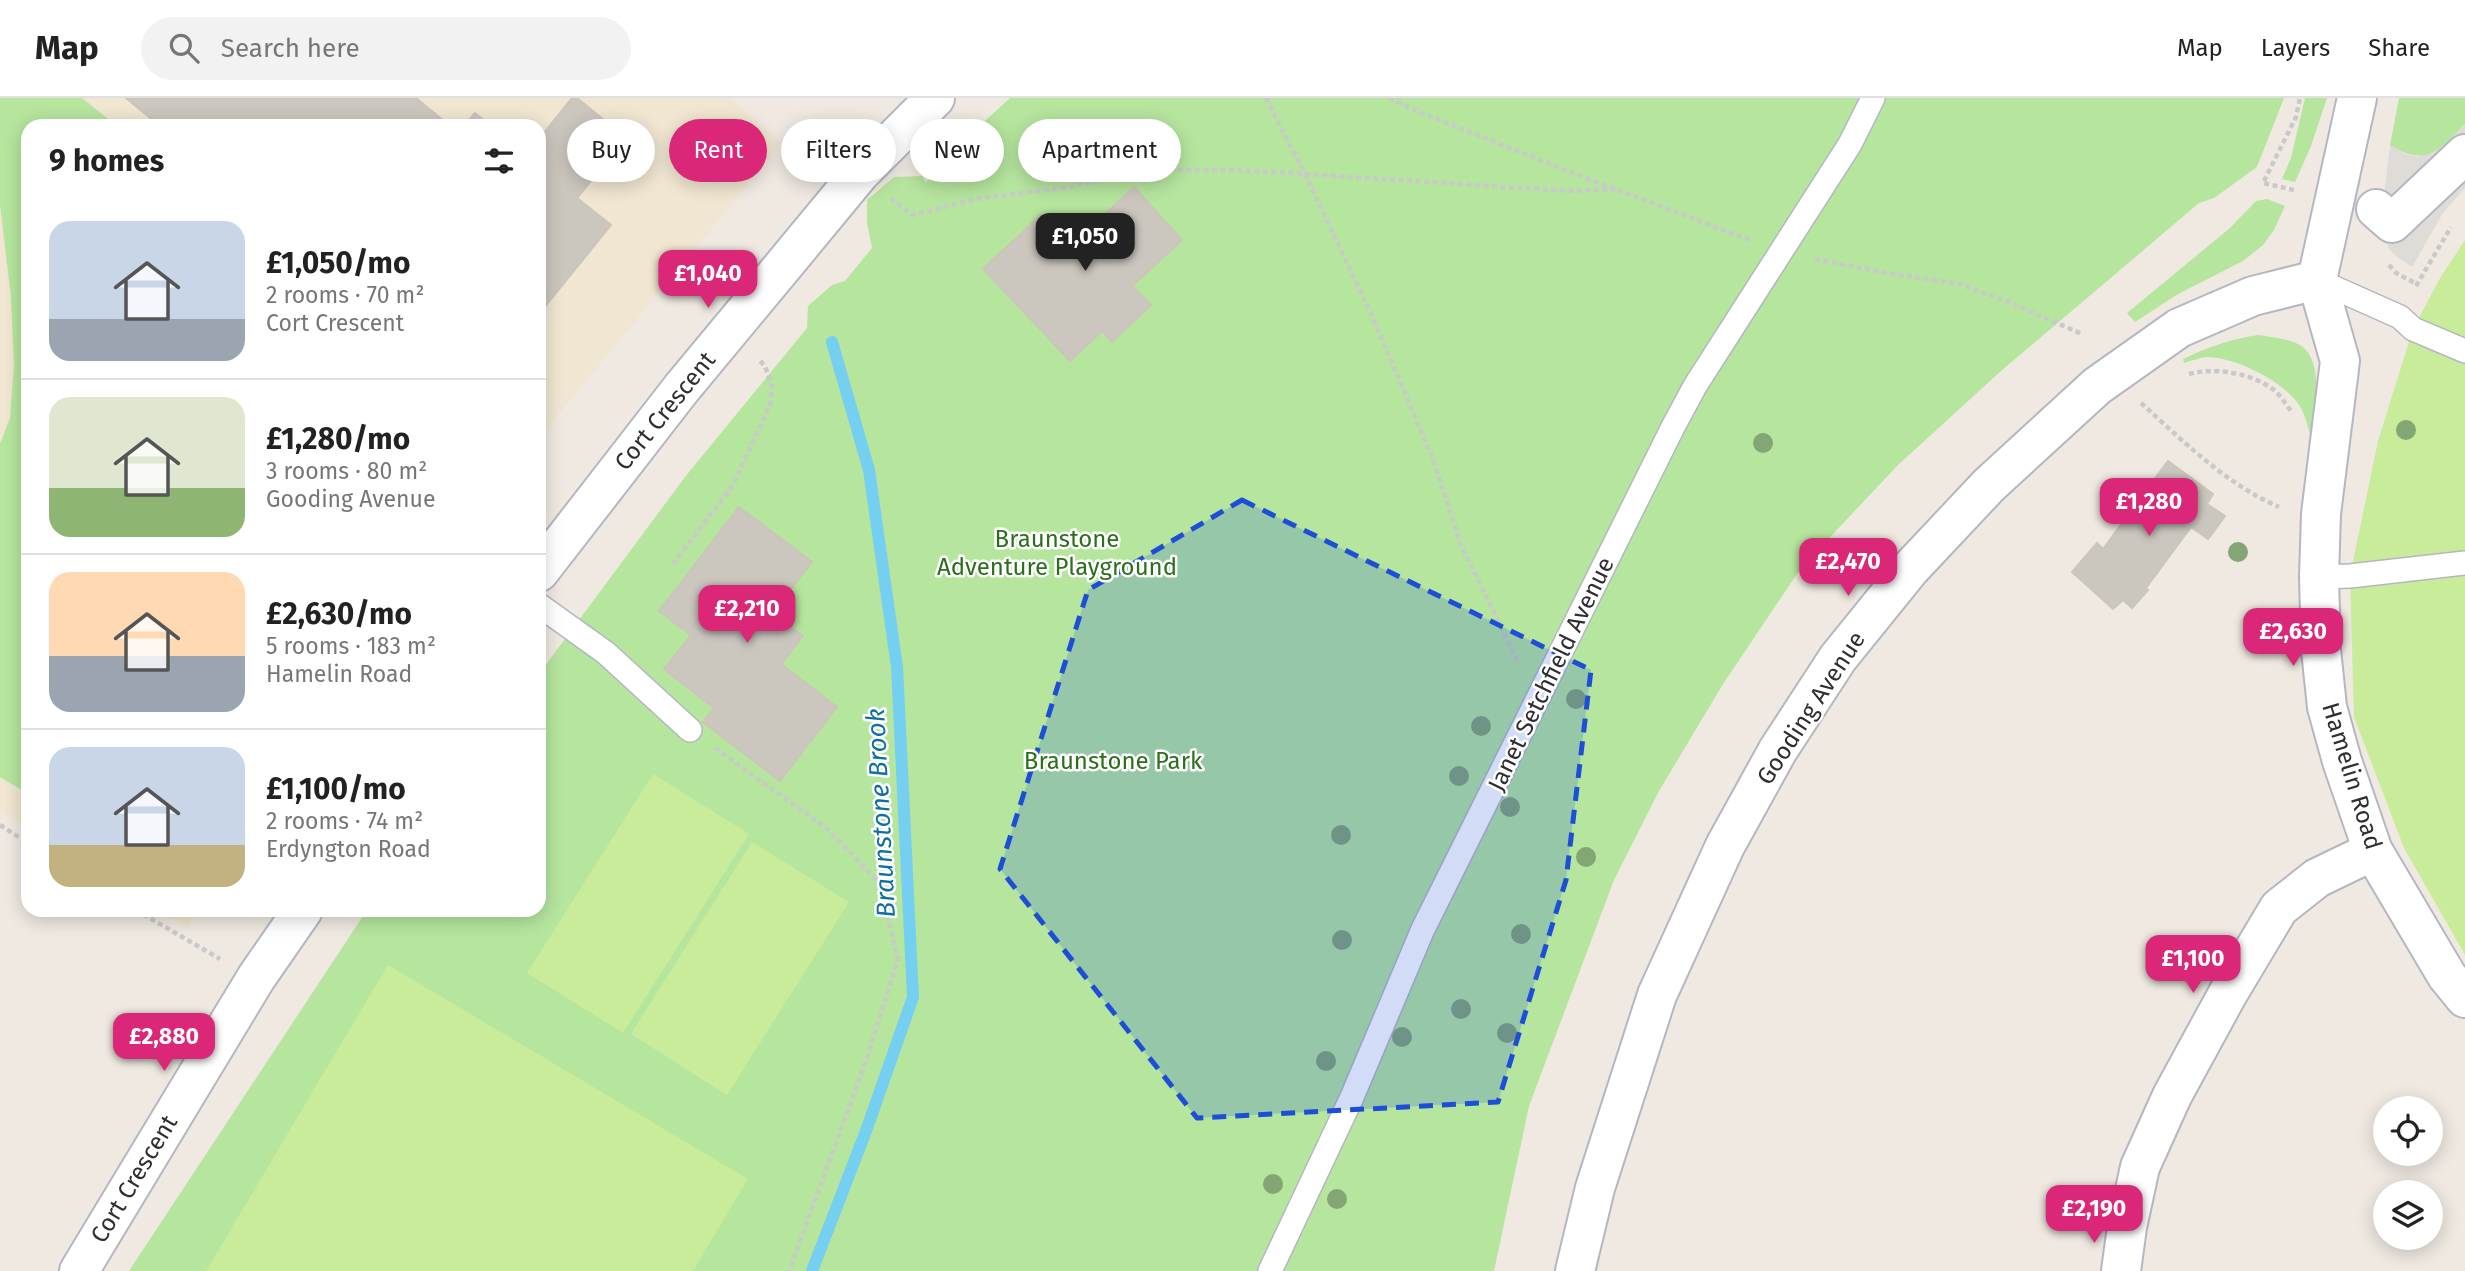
<!DOCTYPE html>
<html lang="en">
<head>
<meta charset="utf-8">
<style>
  body { margin:0; font-family:"Fira Sans",sans-serif; background:#f2f2f2; color:#222; height:100vh; display:flex; flex-direction:column; font-size:26px; white-space:nowrap }
  * { box-sizing:border-box; margin:0 }
  p { font-size:23px; color:#767676 }
  .icon { flex:none; width:38px; height:38px; fill:none; stroke:currentColor; stroke-width:2; stroke-linecap:round; stroke-linejoin:round }
  .map { position:relative; flex:1; overflow:hidden }
  .side { position:absolute; left:21px; top:21px; width:525px; height:798px; display:flex; flex-direction:column; background:#fff; border-radius:21px; box-shadow:0 4px 18px #0003 }
  .side>* { flex:none }
  .guide { position:absolute; left:567px; top:21px; width:665px; height:63px; display:flex; gap:14px }
  .buttons { position:absolute; left:2373px; top:998px; display:grid; gap:14px }
  .buttons a { display:grid; place-items:center; width:70px; height:70px; border-radius:50%; background:#fff; box-shadow:0 4px 18px #0003; font-size:35px }
  .price { position:absolute; translate:-50% -60px; padding:0 16px; border-radius:14px; background:#db2777; color:#fff; font-size:23px; line-height:46px; filter:drop-shadow(0 2px 4px #0008) }
  .price::after { content:''; position:absolute; left:50%; top:42px; width:21px; height:16px; margin-left:-10px; background:inherit; clip-path:polygon(0 0,100% 0,50% 100%) }
  .price.active { background:#222; color:#fff }
  ul { padding:0; list-style:none }
  li { display:flex; align-items:center; gap:21px; height:175px; padding:0 28px }
  li+li { border-top:2px solid #e0e0e0 }
  li span { display:grid; place-items:center; flex:none; width:196px; height:140px; border-radius:21px; color:#555 }
  li>.icon { margin-inline-start:auto }
  span .icon { width:84px; height:84px; fill:#fffc; stroke-width:1 }
  li b { font-size:30px }
  h2 { display:flex; justify-content:space-between; align-items:center; height:84px; padding:0 28px; font-size:30px }
  .chip { padding:0 24px; border-radius:32px; background:#fff; box-shadow:0 4px 18px #0003; font-size:24px; line-height:63px }
  .chip.active { background:#db2777; color:#fff }
  header { display:flex; align-items:center; gap:42px; box-sizing:border-box; height:98px; padding:0 35px; background:#fff; border-bottom:2px solid #e0e0e0 }
  header strong { font-size:33px }
  nav { display:flex; gap:38px; margin-inline-start:auto; font-size:24px }
  .search { width:490px; height:63px; background:#f2f2f2; display:flex; align-items:center; gap:18px; box-sizing:border-box; padding:0 24px; border-radius:38px; color:#767676; font-size:26px }
  .map>svg:first-child { display:block }
  .education { fill:#f0e6d1 }
  .green { fill:#b6e59e }
  .pitch { fill:#c9ec9a }
  .plaza { fill:#dfdcd8 }
  .lines { fill:none; stroke-linecap:round; stroke-linejoin:round }
  .stream { stroke:#75cff0; stroke-width:12 }
  .building { fill:#cbc7bf; stroke:#cbc5ba; stroke-width:2 }
  .lane-casing { stroke:#b4b7c1; stroke-width:26 }
  .street-casing { stroke:#b4b7c1; stroke-width:42 }
  .path { stroke:#c9c9c9; stroke-width:4.5; stroke-dasharray:5 3.5; stroke-linecap:butt }
  .lane { stroke:#fff; stroke-width:23 }
  .street { stroke:#fff; stroke-width:38 }
  .tree { fill:#84a574 }
  .marked { fill:#1d4ed8; fill-opacity:0.2; stroke:#1d4ed8; stroke-width:5; stroke-dasharray:14 9; stroke-linejoin:round }
  .labels { text-anchor:middle; dominant-baseline:central; stroke-width:5; stroke-linejoin:round; paint-order:stroke }
  .street-label { font-size:24px; fill:#2e2e2e; stroke:#fff }
  .park-label { font-size:24px; fill:#2c6e1b; stroke:#fff }
  .water-label { font-size:26px; font-style:italic; fill:#0d6fa3; stroke:#fff }
</style>
</head>
<body>
<header>
<strong>Map</strong>
<div class="search"><svg class="icon" aria-label="search" viewBox="0 0 24 24"><circle cx="10" cy="10" r="6"/><path d="M15 15l6 6"/></svg>Search here</div>
<nav><a>Map</a><a>Layers</a><a>Share</a></nav>
</header>
<div class="map">
<svg width="2465" height="1173" viewBox="0 0 2465 1173">
  <rect width="100%" height="100%" fill="#efe9e1"/>
  <path class="education" d="M0,0H731L782,45L539,340V28H28V731L0,713Z
    M159,812H200L188,830Z"/>
  <path class="green" d="M0,0H82L117,28H28V696L0,679V346L10,320L14,268L11,199L0,107Z
    M1010,0H2284L2257,69L2214,100L2199,105L2001,273L1898,367L1801,470L1723,586L1659,693L1614,782L1529,1008L1494,1173H129L367,812H539V576L685,379L807,230L808,208L832,187L845,183L872,150L867,125V102L894,79L922,78L926,84L948,57Z
    M2305,0H2327L2311,48L2295,84L2282,81L2291,60Z
    M2399,0H2465V26C2439,53 2427,70 2390,47Z
    M2267,101L2285,108L2274,132L2263,147L2243,163L2178,196L2135,224L2127,215L2230,130L2256,103Z
    M2258,237C2270,239 2284,240 2296,245C2327,258 2314,314 2312,341C2308,331 2306,319 2301,310C2286,284 2236,259 2206,259C2199,260 2191,263 2184,265L2183,261C2208,249 2231,241 2258,237Z"/>
  <path class="pitch" d="M2465,142V857L2404,750L2354,619L2350,478L2378,343L2413,231L2440,180Z
    M653,676L749,736L623,935L527,875Z
    M752,744L849,804L727,997L631,936Z
    M388,867L748,1081L693,1173H206Z"/>
  <path class="plaza" d="M2465,26V90L2443,115L2412,169L2394,157L2383,141L2380,129L2390,47L2404,55L2416,59L2430,56L2443,49Z"/>
  <g class="lines">
    <path class="stream" d="M812,1173L866,1033L913,899L897,569L869,372L832,244"/>
  </g>
  <path class="building" d="M126,0H416L450,28H160Z
    M572,0H577L626,40L577,100L611,127L539,216V41Z
    M475,15L491,28H464Z
    M1134,89L1182,142L1132,188L1151,207L1112,244L1102,233L1070,263L983,171L1041,117L1070,149Z
    M2168,363L2213,396L2207,406L2225,418L2208,441L2191,429L2146,490L2148,492L2132,510L2123,502L2113,511L2072,474L2097,445L2103,451Z
    M739,409L812,464L773,515L803,538L781,566L837,609L780,683L703,624L714,610L664,571L691,537L659,513Z"/>
  <g class="lines">
    <g class="lane-casing">
      <path id="lane" d="M2317,182L2400,219L2413,231L2465,253
        M2319,479L2350,478L2465,465
        M539,507L606,555L690,632
        M1270,1173L1352,999L1423,831L1673,329L1695,288L1850,46L1873,0"/>
    </g>
    <g class="street-casing">
      <path id="street" d="M2376,111L2392,125L2465,56
        M2317,182L2340,263L2321,416L2319,479L2321,552L2327,609L2342,663L2373,753L2447,878L2465,900
        M539,474L681,291L798,150L860,75L935,0
        M79,1173L256,880L303,812
        M1575,1173L1595,1090L1657,897L1725,748L1778,652L1838,560L1910,471L1989,387L2097,288L2179,230L2253,198L2317,182L2357,0
        M2121,1173L2127,1129L2140,1069L2172,998L2227,897L2279,810L2317,780L2373,753"/>
    </g>
    <path class="path" d="M1266,0L1305,76L1372,218L1433,361L1461,447L1518,564
      M1389,0L1417,13L1578,77L1750,142
      M2294,92L2263,85L2296,19L2300,0
      M891,100L912,117L981,100L1063,90L1149,72H1235L1305,76L1568,93L1617,91
      M1815,161L1887,175L1960,186L2016,207L2082,236
      M2389,167L2396,175L2417,186
      M2416,188L2451,129
      M2189,276C2215,269 2252,275 2274,292C2281,298 2286,307 2292,314
      M2141,305C2184,344 2226,386 2279,409
      M673,466L733,387L770,307L772,289L765,268L758,261
      M715,650L825,729L879,784L898,861L866,963L789,1173
      M0,727L28,745
      M136,812L220,861"/>
    <use href="#lane" class="lane"/>
    <use href="#street" class="street"/>
  </g>
  <g class="tree">
    <circle cx="2406" cy="332" r="10"/>
    <circle cx="1763" cy="345" r="10"/>
    <circle cx="2238" cy="454" r="10"/>
    <circle cx="1576" cy="601" r="10"/>
    <circle cx="1481" cy="628" r="10"/>
    <circle cx="1459" cy="678" r="10"/>
    <circle cx="1510" cy="709" r="10"/>
    <circle cx="1341" cy="737" r="10"/>
    <circle cx="1586" cy="759" r="10"/>
    <circle cx="1521" cy="836" r="10"/>
    <circle cx="1342" cy="842" r="10"/>
    <circle cx="1461" cy="911" r="10"/>
    <circle cx="1507" cy="935" r="10"/>
    <circle cx="1402" cy="939" r="10"/>
    <circle cx="1326" cy="963" r="10"/>
    <circle cx="1273" cy="1086" r="10"/>
    <circle cx="1337" cy="1101" r="10"/>
  </g>
  <path class="marked" d="M1242,402L1591,572L1566,782L1498,1004L1197,1020L1000,771L1088,492Z"/>
  <g class="labels">
    <g class="street-label">
      <text transform="translate(665 313) rotate(-51)">Cort Crescent</text>
      <text transform="translate(1551 576) rotate(-64)">Janet Setchfield Avenue</text>
      <text transform="translate(1811 610) rotate(-57)">Gooding Avenue</text>
      <text transform="translate(2352 678) rotate(73)">Hamelin Road</text>
      <text transform="translate(134 1081) rotate(-59)">Cort Crescent</text>
    </g>
    <g class="park-label">
      <text x="1057" y="441">Braunstone<tspan x="1057" dy="28">Adventure Playground</tspan></text>
      <text x="1113" y="663">Braunstone Park</text>
    </g>
    <g class="water-label">
      <text transform="translate(881 715) rotate(-93)">Braunstone Brook</text>
    </g>
  </g>
</svg>
<div class="buttons">
<a><svg class="icon" aria-label="locate" viewBox="0 0 24 24"><circle cx="12" cy="12" r="6"/><path d="M12 2v4M12 18v4M2 12h4M18 12h4"/></svg></a>
<a><svg class="icon" aria-label="layers" viewBox="0 0 24 24"><path d="M12 4l9 5-9 5-9-5zM3 14l9 5 9-5"/></svg></a>
</div>
<b class="price active" style="left:1085px;top:175px">£1,050</b>
<b class="price" style="left:708px;top:212px">£1,040</b>
<b class="price" style="left:2149px;top:440px">£1,280</b>
<b class="price" style="left:1848px;top:500px">£2,470</b>
<b class="price" style="left:747px;top:547px">£2,210</b>
<b class="price" style="left:2293px;top:570px">£2,630</b>
<b class="price" style="left:2193px;top:897px">£1,100</b>
<b class="price" style="left:164px;top:975px">£2,880</b>
<b class="price" style="left:2094px;top:1147px">£2,190</b>
<div class="guide">
<a class="chip">Buy</a>
<a class="chip active">Rent</a>
<a class="chip">Filters</a>
<a class="chip">New</a>
<a class="chip">Apartment</a>
</div>
<section class="side">
<h2>9 homes<svg class="icon" aria-label="filters" viewBox="0 0 24 24"><path d="M4 7h16M4 17h16"/><circle cx="9" cy="7" r="2"/><circle cx="15" cy="17" r="2"/></svg></h2>
<ul>
<li><span style="background:linear-gradient(#c9d6e8 70%,#9aa5b1 0)"><svg class="icon" aria-label="home" viewBox="0 0 24 24"><path d="M3 11l9-7 9 7M6 9v11h12V9"/></svg></span><div><b>£1,050/mo</b><p>2 rooms · 70 m²</p><p>Cort Crescent</p></div></li>
<li><span style="background:linear-gradient(#dfe7d0 65%,#8fb573 0)"><svg class="icon" aria-label="home" viewBox="0 0 24 24"><path d="M3 11l9-7 9 7M6 9v11h12V9"/></svg></span><div><b>£1,280/mo</b><p>3 rooms · 80 m²</p><p>Gooding Avenue</p></div></li>
<li><span style="background:linear-gradient(#ffd9b3 60%,#9aa5b1 0)"><svg class="icon" aria-label="home" viewBox="0 0 24 24"><path d="M3 11l9-7 9 7M6 9v11h12V9"/></svg></span><div><b>£2,630/mo</b><p>5 rooms · 183 m²</p><p>Hamelin Road</p></div></li>
<li><span style="background:linear-gradient(#c9d6e8 70%,#c2b280 0)"><svg class="icon" aria-label="home" viewBox="0 0 24 24"><path d="M3 11l9-7 9 7M6 9v11h12V9"/></svg></span><div><b>£1,100/mo</b><p>2 rooms · 74 m²</p><p>Erdyngton Road</p></div></li>
</ul>
</section>
</div>
</body>
</html>
